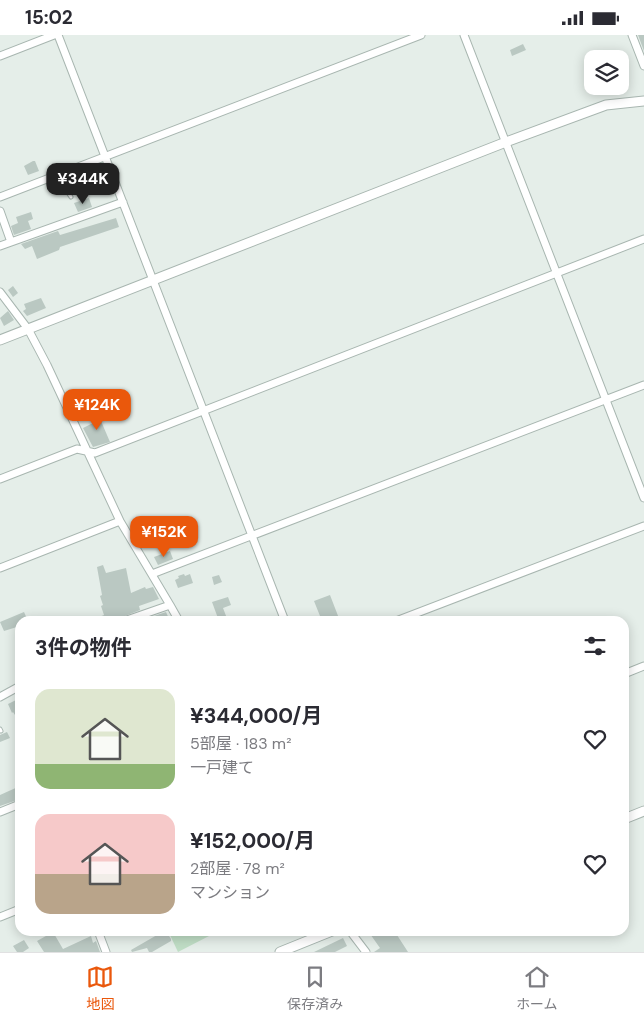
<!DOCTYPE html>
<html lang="ja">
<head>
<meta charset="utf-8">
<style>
  body { margin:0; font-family:"DM Sans","Noto Sans JP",sans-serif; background:#f2f2f3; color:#2b2b33; height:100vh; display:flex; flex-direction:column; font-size:19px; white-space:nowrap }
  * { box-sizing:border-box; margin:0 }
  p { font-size:16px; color:#7c7c81 }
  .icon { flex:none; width:28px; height:28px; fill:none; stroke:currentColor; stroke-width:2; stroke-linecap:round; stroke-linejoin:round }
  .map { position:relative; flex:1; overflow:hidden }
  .sheet { position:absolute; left:15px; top:581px; width:614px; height:320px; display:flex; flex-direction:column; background:#fff; border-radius:15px; box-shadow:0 2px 12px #0003 }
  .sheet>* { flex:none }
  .controls { position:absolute; left:584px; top:15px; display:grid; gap:10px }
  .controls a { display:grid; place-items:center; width:45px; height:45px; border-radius:10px; background:#fff; box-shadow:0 2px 12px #0003; font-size:25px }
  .price { position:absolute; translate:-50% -42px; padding:0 11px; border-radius:10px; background:#ea580c; color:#fff; font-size:16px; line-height:32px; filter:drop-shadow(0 1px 2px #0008) }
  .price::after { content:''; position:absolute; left:50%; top:30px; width:15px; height:11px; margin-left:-8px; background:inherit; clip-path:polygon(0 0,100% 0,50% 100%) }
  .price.current { background:#222; color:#fff }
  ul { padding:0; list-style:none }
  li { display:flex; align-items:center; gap:15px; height:125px; padding:0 20px }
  li span { display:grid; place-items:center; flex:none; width:140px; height:100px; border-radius:15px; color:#555 }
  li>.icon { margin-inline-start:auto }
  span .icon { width:60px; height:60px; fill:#fffc; stroke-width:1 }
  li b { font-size:21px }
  h2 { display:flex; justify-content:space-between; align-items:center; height:60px; padding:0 20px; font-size:21px }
  .status { display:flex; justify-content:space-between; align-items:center; height:35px; padding:0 25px; background:#fff; direction:ltr }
  .status svg { height:14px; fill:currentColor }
  .menu { display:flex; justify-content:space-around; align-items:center; height:70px; border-top:1px solid #e1e1e2; background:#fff; font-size:14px; color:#7c7c81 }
  .menu a { display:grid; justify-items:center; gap:2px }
  .menu .current { color:#ea580c }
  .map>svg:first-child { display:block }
  .green { fill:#bfddc5 }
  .building { fill:#bac8c2 }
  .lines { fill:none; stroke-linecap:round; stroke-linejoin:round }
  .service-casing { stroke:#a8b6b0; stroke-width:5 }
  .minor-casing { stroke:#a8b6b0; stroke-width:9 }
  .tertiary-casing { stroke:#a8b6b0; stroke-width:11 }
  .service { stroke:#fff; stroke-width:3 }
  .minor { stroke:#fff; stroke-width:7 }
  .tertiary { stroke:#fff; stroke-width:9 }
</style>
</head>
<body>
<div class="status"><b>15:02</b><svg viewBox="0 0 49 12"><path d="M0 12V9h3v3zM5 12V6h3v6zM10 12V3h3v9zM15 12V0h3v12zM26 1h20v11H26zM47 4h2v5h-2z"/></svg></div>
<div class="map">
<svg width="644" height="917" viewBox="0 0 644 917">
  <rect width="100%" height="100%" fill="#e5eee9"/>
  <path class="green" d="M176,896H207L209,901L178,917L170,900Z"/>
  <path class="building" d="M638,0H644V16Z
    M523,9L526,15L512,21L510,15Z
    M33,126H35L39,136L28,140L24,131Z
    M89,163L92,172L78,177L74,168Z
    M31,177L33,184L28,186L31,194L14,200L11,191L18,188L16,182Z
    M116,183L119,192L60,212L59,215L37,224L32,211L25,214L21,209L58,196L60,200Z
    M13,251L18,258L13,262L8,255Z
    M41,263L46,273L27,281L23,276L26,274L24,269Z
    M8,276L14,285L4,291L0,283Z
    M99,373L104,385L101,386L110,407L93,412L83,393L97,386L92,376Z
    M155,485L159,497L147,502L146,498L136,503L132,496L143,490Z
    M182,497L185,506L174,510L171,502Z
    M170,516L173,524L158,530L154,522Z
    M103,530L106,538L126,533L131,558L145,552L146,554L153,552L159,564L139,571L140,575L112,586H90L104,580L101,571L103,570L100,561L102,560L97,532Z
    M184,539L185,541L190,539L193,548L178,553L175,545L179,543L178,541Z
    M219,540L222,547L214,550L212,542Z
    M330,560L340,586H322L314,566Z
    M228,562L231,570L223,573L228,586H219L212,567Z
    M24,577L28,586H20V591L4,596L0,587Z
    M166,577L170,586H139Z
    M20,663V677L15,680L13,677L12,678L8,669Z
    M7,697L10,703L0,707V700Z
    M20,751V764L0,771V760Z
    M155,896H166L171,904V906L152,917H149L147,913L132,917L131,915L157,900Z
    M368,896H403L397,900L408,917H374L380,913Z
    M53,897L63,914L91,901L93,908L96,906L100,917H44L37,906Z
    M343,903L347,911L335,917H314Z
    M24,905L29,913L23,917H17L13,911Z"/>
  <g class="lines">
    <g class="service-casing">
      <path id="service" d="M57,141L71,162
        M0,694L1,696"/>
    </g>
    <g class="minor-casing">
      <path id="minor" d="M58,0L285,586
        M464,0L644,463
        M632,0L644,31
        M0,21L54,0
        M0,162L421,0
        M0,176L11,207
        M0,211L123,167
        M0,257L28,294L47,330L120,486L170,570L179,586
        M0,444L77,414L95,418L644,204
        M0,533L120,486
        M152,539L644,350
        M124,586L170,570
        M396,586L644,491
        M624,639L644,631
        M0,662L20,651
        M0,777L20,769
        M0,882L20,874
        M98,896L106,917
        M350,896L366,917"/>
    </g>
    <g class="tertiary-casing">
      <path id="tertiary" d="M0,305L506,107L606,70L644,66
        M624,784L644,776
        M280,917L332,896"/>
    </g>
    <use href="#service" class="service"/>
    <use href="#minor" class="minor"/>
    <use href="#tertiary" class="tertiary"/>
  </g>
</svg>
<div class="controls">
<a><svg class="icon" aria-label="layers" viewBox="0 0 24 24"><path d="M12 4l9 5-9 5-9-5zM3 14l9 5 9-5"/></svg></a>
</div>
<b class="price current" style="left:83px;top:170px">¥344K</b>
<b class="price" style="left:97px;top:396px">¥124K</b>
<b class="price" style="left:164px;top:523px">¥152K</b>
<section class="sheet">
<h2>3件の物件<svg class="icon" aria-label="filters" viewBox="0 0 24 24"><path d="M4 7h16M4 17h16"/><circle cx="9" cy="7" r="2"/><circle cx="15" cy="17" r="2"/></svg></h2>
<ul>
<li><span style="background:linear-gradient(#dfe7d0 75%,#8fb573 0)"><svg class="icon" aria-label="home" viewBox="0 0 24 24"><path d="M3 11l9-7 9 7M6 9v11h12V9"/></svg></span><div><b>¥344,000/月</b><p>5部屋 · 183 m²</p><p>一戸建て</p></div><svg class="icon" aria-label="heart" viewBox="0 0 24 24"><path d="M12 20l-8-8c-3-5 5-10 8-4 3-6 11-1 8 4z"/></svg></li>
<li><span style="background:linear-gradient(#f6c9c9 60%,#b9a48a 0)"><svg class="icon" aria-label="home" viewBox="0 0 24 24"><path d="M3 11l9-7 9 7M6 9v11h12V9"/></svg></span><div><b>¥152,000/月</b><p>2部屋 · 78 m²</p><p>マンション</p></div><svg class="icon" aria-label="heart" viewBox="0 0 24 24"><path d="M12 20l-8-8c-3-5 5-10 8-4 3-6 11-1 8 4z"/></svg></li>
</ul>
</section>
</div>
<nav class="menu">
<a class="current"><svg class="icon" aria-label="map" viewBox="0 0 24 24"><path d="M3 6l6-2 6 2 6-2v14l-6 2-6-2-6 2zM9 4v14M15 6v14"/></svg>地図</a>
<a><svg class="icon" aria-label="saved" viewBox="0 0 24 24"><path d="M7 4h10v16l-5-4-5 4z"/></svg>保存済み</a>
<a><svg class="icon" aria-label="home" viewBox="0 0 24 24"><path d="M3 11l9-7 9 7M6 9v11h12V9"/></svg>ホーム</a>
</nav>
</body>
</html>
